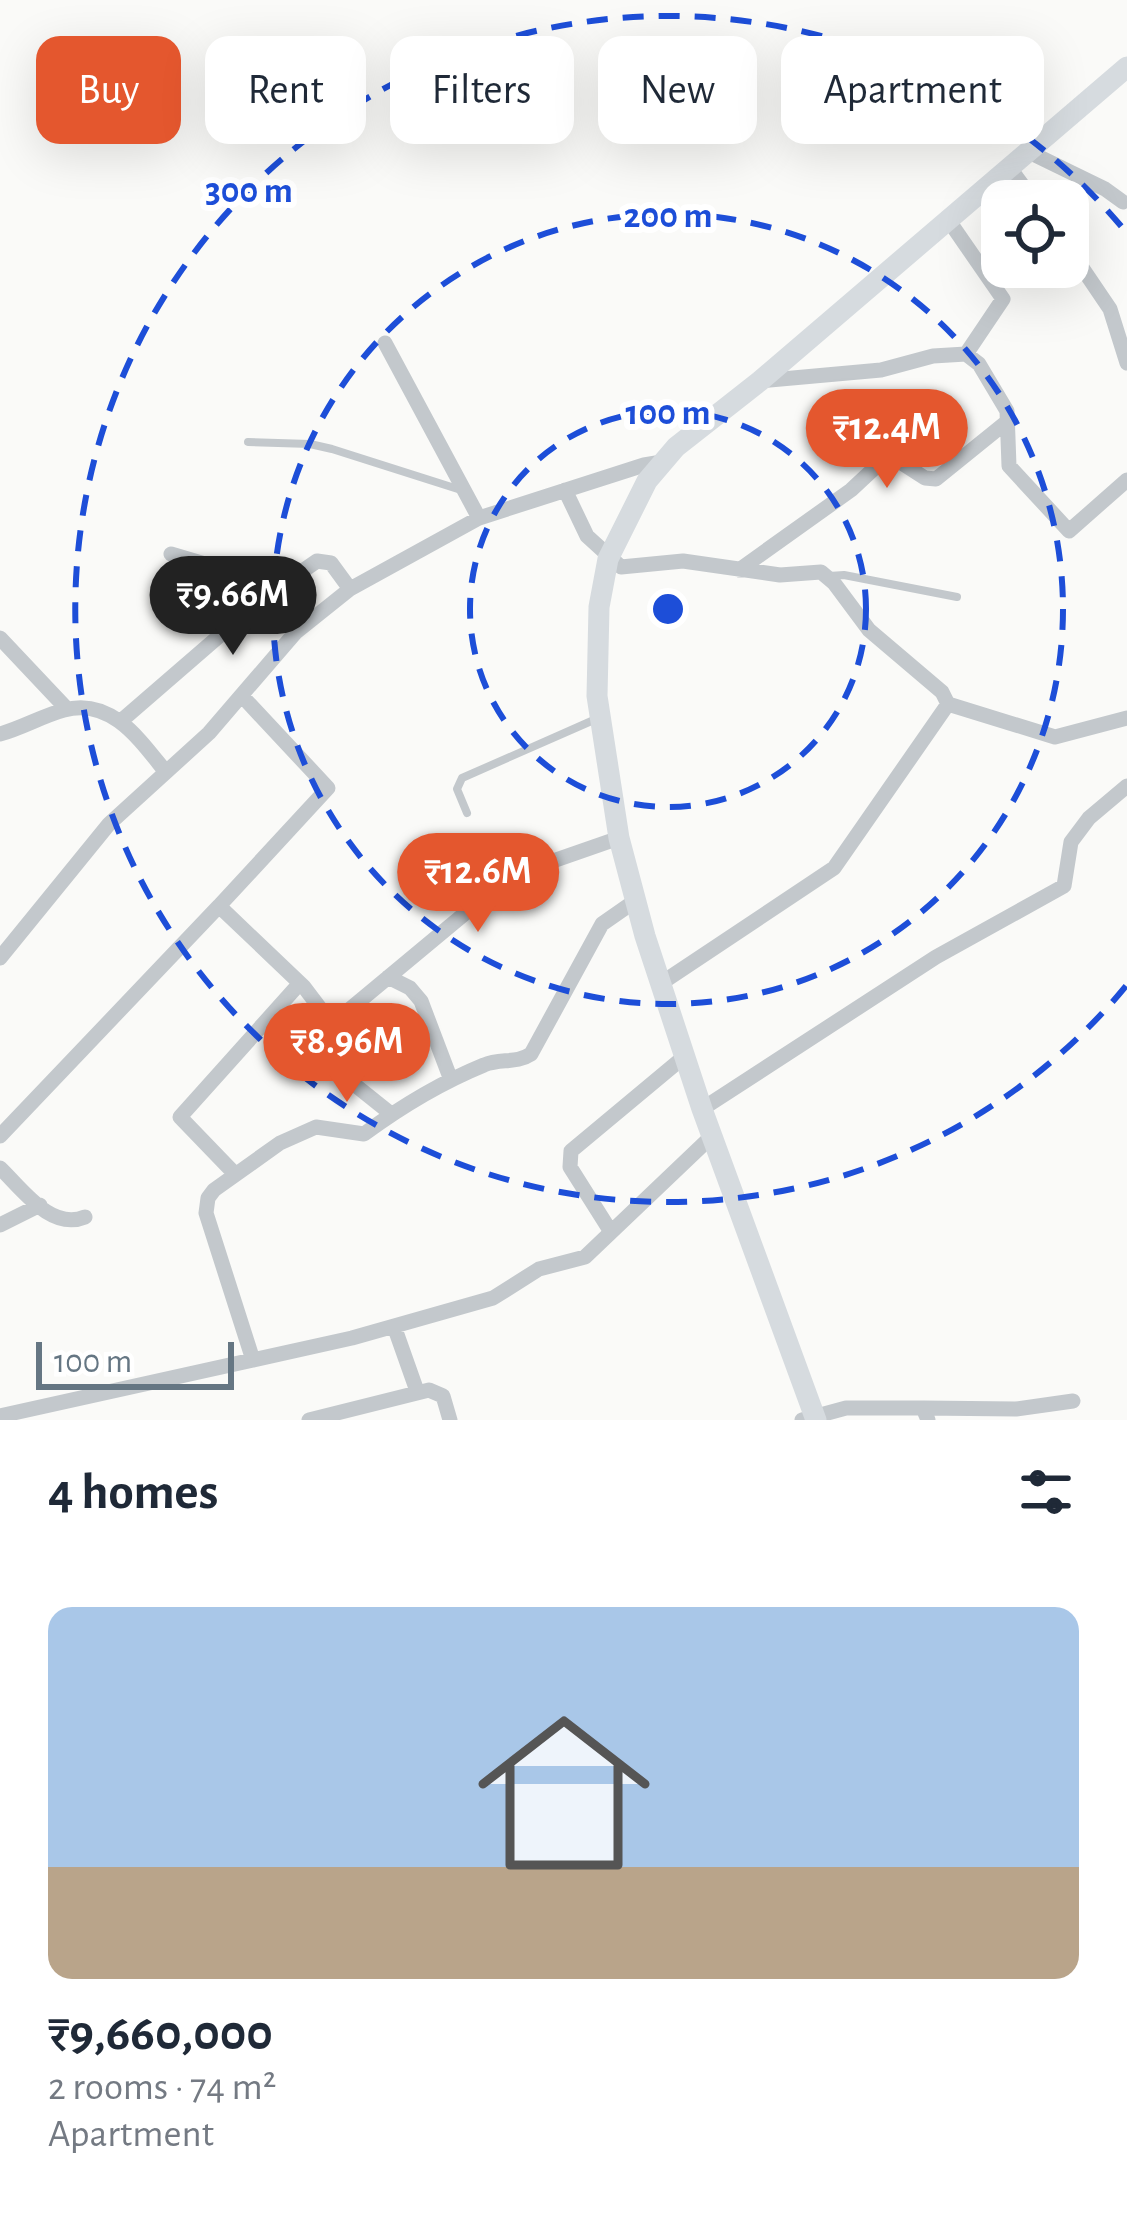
<!DOCTYPE html>
<html lang="en">
<head>
<meta charset="utf-8">
<style>
  body { margin:0; font-family:"Alegreya Sans",sans-serif; background:#f2f2f3; color:#1f2937; height:100vh; display:flex; flex-direction:column; font-size:45px; white-space:nowrap }
  * { box-sizing:border-box; margin:0 }
  p { font-size:39px; color:#747a83 }
  .icon { flex:none; width:66px; height:66px; fill:none; stroke:currentColor; stroke-width:2; stroke-linecap:round; stroke-linejoin:round }
  .map { position:relative; height:1420px; overflow:hidden }
  .drawer { display:flex; flex-direction:column; background:#fff; flex:1 }
  .drawer>* { flex:none }
  .banner { position:absolute; left:36px; top:36px; width:1056px; height:108px; display:flex; gap:24px }
  .controls { position:absolute; left:981px; top:180px; display:grid; gap:24px }
  .controls a { display:grid; place-items:center; width:108px; height:108px; border-radius:24px; background:#fff; box-shadow:0 12px 48px #0002; font-size:60px }
  .scale { position:absolute; left:36px; bottom:30px; width:198px; box-sizing:border-box; padding-left:12px; border:6px solid #657683; border-top:0; font-size:33px; line-height:42px; white-space:nowrap; color:#657683; -webkit-text-stroke:9px #fff; paint-order:stroke }
  .price { position:absolute; translate:-50% -102px; padding:0 27px; border-radius:42px; background:#e4572e; color:#fff; font-size:39px; line-height:78px; filter:drop-shadow(0 3px 6px #0008) }
  .price::after { content:''; position:absolute; left:50%; top:72px; width:36px; height:27px; margin-left:-18px; background:inherit; clip-path:polygon(0 0,100% 0,50% 100%) }
  .price.on { background:#222; color:#fff }
  ul { padding:0; list-style:none }
  li { display:grid; align-content:center; gap:24px; height:636px; padding:0 48px }
  li span { display:grid; place-items:center; height:372px; border-radius:24px; color:#555 }
  li>.icon { margin-inline-start:auto }
  span .icon { width:216px; height:216px; fill:#fffc; stroke-width:1 }
  li b { font-size:51px }
  h2 { display:flex; justify-content:space-between; align-items:center; height:144px; padding:0 48px; font-size:51px }
  .tag { padding:0 42px; border-radius:24px; background:#fff; box-shadow:0 12px 48px #0002; font-size:42px; line-height:108px }
  .tag.on { background:#e4572e; color:#fff }
  .map>svg:first-child { display:block }
  .lines { fill:none; stroke-linecap:round; stroke-linejoin:round }
  .lane { stroke:#c3c8cc; stroke-width:8 }
  .street { stroke:#c3c8cc; stroke-width:15 }
  .secondary { stroke:#d6dbdf; stroke-width:21 }
  .ring { fill:none; stroke:#1d4ed8; stroke-width:6; stroke-dasharray:21 15 }
  .centre { fill:#1d4ed8; stroke:#fff; stroke-width:6 }
  .ring-label { font-size:36px; text-anchor:middle; font-weight:bold; fill:#1d4ed8; stroke:#fff; stroke-width:12; stroke-linejoin:round; paint-order:stroke }
</style>
</head>
<body>
<div class="map">
<svg width="1127" height="1420" viewBox="0 0 1127 1420">
  <rect width="100%" height="100%" fill="#fafaf8"/>
  <g class="lines">
    <path class="lane" d="M248,442L310,444L332,449L461,490
      M829,576L844,575L957,597
      M467,813L457,789L462,778L596,719"/>
    <path class="street" d="M1027,151L1105,189L1123,202
      M1009,167L1034,201
      M947,218L1003,299L966,354
      M1068,247L1110,309L1127,363
      M385,343L479,518
      M760,381L881,370L933,356L966,354L979,364L1007,411L1009,466L1069,531L1127,480
      M565,490L587,536L621,567L683,561L780,575L821,572L834,583L869,630L942,692L948,704L834,868L660,984
      M171,554L235,573L295,633
      M739,570L851,490L881,462L897,460L925,478L936,479L1009,420
      M0,638L67,709
      M243,697L328,788L219,906L304,987L332,1024L327,1045L350,1081L390,1113
      M948,704L1055,737L1127,718
      M121,721L262,599L317,561L331,563L350,589
      M0,734C22,728 42,716 64,710C111,697 140,740 165,771
      M0,958L109,824L209,733L295,633L350,589L479,518L644,465L662,462
      M388,977L410,988L421,1001L451,1080
      M332,1024L510,876L619,838
      M702,1109L936,957L1064,886L1071,842L1089,818L1127,786
      M0,1136L219,906
      M0,1168C23,1190 51,1231 85,1217
      M234,1173L180,1117L300,983
      M0,1225L40,1205
      M611,1232L570,1167L571,1151L685,1056
      M394,1326L417,1391
      M253,1360L206,1213L208,1198L214,1190L280,1143L316,1127L364,1134C402,1106 440,1083 484,1065C500,1058 516,1064 531,1054L602,924L635,901
      M923,1408L1016,1409L1073,1401
      M0,1416L352,1338L493,1298L539,1269L585,1257L712,1136
      M309,1420L429,1390L443,1396L450,1420
      M802,1420L846,1408H923L928,1420"/>
    <path class="secondary" d="M816,1420L702,1109L645,936L619,838L597,696L599,607L608,559L647,481L676,447L760,381L1127,67"/>
  </g>
  <g class="ring">
    <circle cx="668" cy="609" r="198"/>
    <circle cx="668" cy="609" r="395"/>
    <path d="M1126 986A593 593 0 1 1 1126 232"/>
  </g>
  <circle cx="668" cy="609" r="18" class="centre"/>
  <g class="ring-label">
    <text x="249" y="202">300 m</text>
    <text x="668" y="227">200 m</text>
    <text x="668" y="424">100 m</text>
  </g>
</svg>
<div class="controls">
<a><svg class="icon" aria-label="locate" viewBox="0 0 24 24"><circle cx="12" cy="12" r="6"/><path d="M12 2v4M12 18v4M2 12h4M18 12h4"/></svg></a>
</div>
<div class="scale">100 m</div>
<b class="price" style="left:887px;top:491px">₹12.4M</b>
<b class="price on" style="left:233px;top:658px">₹9.66M</b>
<b class="price" style="left:478px;top:935px">₹12.6M</b>
<b class="price" style="left:347px;top:1105px">₹8.96M</b>
<div class="banner">
<a class="tag on">Buy</a>
<a class="tag">Rent</a>
<a class="tag">Filters</a>
<a class="tag">New</a>
<a class="tag">Apartment</a>
</div>
</div>
<section class="drawer">
<h2>4 homes<svg class="icon" aria-label="filters" viewBox="0 0 24 24"><path d="M4 7h16M4 17h16"/><circle cx="9" cy="7" r="2"/><circle cx="15" cy="17" r="2"/></svg></h2>
<ul>
<li><span style="background:linear-gradient(#a9c7e8 70%,#b9a48a 0)"><svg class="icon" aria-label="home" viewBox="0 0 24 24"><path d="M3 11l9-7 9 7M6 9v11h12V9"/></svg></span><div><b>₹9,660,000</b><p>2 rooms · 74 m²</p><p>Apartment</p></div></li>
</ul>
</section>
</body>
</html>
